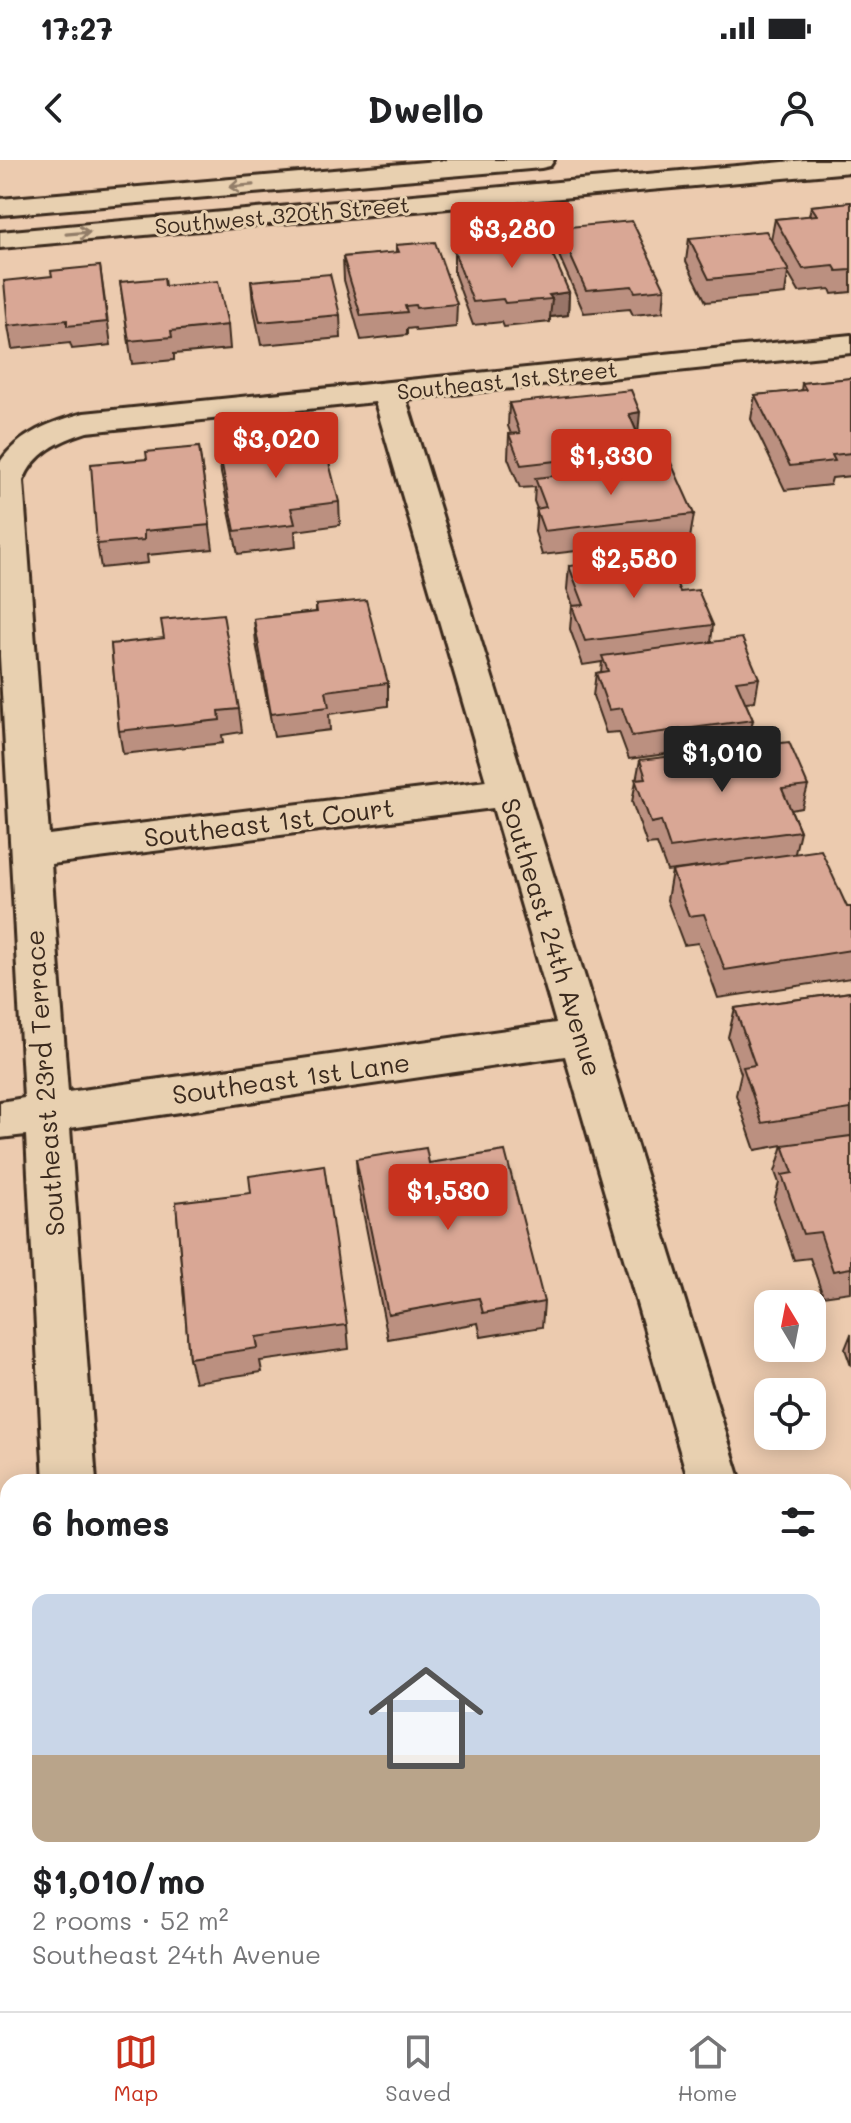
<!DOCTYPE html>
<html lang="en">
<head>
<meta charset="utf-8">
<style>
  body { margin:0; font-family:Mali,sans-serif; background:#f6f6f6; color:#202124; height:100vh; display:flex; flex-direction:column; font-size:30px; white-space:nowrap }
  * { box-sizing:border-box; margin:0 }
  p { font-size:26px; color:#757577 }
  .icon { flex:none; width:44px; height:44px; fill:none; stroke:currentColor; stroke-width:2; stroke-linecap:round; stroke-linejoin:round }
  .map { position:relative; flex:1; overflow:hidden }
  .sheet { position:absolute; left:0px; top:1314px; width:852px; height:538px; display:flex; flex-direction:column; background:#fff; border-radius:24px 24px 0 0; box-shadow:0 4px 20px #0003 }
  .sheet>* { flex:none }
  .needle { width:52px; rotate:350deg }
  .tools { position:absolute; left:754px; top:1130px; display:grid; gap:16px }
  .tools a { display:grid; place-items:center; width:72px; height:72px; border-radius:16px; background:#fff; box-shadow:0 4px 20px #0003; font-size:40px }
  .price { position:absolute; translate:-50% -68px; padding:0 18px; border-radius:8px; background:#c8321e; color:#fff; font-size:26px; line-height:52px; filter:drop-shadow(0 2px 4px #0008) }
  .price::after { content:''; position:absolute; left:50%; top:48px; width:24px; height:18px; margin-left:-12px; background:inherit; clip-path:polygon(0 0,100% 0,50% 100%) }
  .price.selected { background:#222; color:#fff }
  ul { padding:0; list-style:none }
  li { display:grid; align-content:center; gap:16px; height:424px; padding:0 32px }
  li+li { border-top:2px solid #e0e0e0 }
  li span { display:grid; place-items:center; height:248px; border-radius:16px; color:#555 }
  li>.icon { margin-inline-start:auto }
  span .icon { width:144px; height:144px; fill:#fffc; stroke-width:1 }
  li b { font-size:34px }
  h2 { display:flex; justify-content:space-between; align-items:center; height:96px; padding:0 32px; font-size:34px }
  .status { display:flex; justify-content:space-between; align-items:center; height:56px; padding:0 40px; background:#fff; direction:ltr }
  .status svg { height:22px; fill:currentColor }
  header { display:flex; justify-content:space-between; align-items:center; height:104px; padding:0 32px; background:#fff; font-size:36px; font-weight:700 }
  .menu { display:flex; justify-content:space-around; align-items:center; height:112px; border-top:2px solid #e0e0e0; background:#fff; font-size:22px; color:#757577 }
  .menu a { display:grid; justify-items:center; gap:4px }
  .menu .selected { color:#c8321e }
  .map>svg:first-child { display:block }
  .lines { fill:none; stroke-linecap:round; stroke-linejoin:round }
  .minor-casing { stroke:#3b2a1e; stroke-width:6 }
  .minor { fill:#e8d0b0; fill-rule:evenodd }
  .wall { fill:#bb9080; stroke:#3b2a1e; stroke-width:2 }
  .shaded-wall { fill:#987568; stroke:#3b2a1e; stroke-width:2 }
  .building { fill:#d9a795; stroke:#3b2a1e; stroke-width:2 }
  .oneway { stroke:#927d67 }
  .labels { text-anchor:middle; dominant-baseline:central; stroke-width:6; stroke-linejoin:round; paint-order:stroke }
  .far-street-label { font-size:22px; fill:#3b2a1e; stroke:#e8d0b0 }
  .street-label { font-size:26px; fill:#3b2a1e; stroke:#e8d0b0 }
</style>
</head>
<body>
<div class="status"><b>17:27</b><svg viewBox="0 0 49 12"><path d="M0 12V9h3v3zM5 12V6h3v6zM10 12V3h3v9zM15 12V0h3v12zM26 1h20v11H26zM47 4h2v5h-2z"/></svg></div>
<header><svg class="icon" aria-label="back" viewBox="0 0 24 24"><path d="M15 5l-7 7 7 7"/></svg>Dwello<svg class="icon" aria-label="person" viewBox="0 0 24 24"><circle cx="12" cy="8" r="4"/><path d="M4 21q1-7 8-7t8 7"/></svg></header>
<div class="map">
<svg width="851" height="1851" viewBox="0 0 851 1851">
  <rect width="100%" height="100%" fill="#eccbaf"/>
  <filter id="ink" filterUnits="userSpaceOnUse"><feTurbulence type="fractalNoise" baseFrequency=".0125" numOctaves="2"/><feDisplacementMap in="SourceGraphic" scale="16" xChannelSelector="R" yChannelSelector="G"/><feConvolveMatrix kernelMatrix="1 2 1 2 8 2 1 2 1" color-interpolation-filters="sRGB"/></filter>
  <g filter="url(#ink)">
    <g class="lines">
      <g class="minor-casing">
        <path id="minor" d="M448,0H554L550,6L541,8L0,55V39Z
          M805,0H851V12L0,88V72Z
          M851,175V193L406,239L741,1322H689L565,896L70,968L96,1322H44L26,975L0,978V942L24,938L0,496V302C20,273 51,262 84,253ZM375,242L486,621L49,675L23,321C34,293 59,281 87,272ZM493,648L556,863L68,932L51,704Z
          M851,1674V1732L844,1733V1675Z
          M75,1844H147L144,1851H77Z"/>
      </g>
      <use href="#minor" class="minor"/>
    </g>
    <path class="wall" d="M851,42V132L832,134L830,129L799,132L788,113L785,134L706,142L686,101L689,78L771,80L775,59L809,56L811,46Z
      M558,68L665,129L663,152L633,155L630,149L584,153L557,91Z
      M496,75L569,132L568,155L550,157V162L504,167L502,162L473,165L454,113V91L495,86Z
      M396,85L457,144L456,167L416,171L415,168L407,169V175L361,180L344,120L343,97L396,93Z
      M100,106L111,185L72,189L70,183L12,189L8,166L52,116Z
      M251,121L340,155L341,178L261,185L253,144Z
      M120,122L165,126L228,165L230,189L174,194V200L132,204Z
      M851,218V316L832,318L830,325L785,330L751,259L755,235L801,231L802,223Z
      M509,243L638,274L645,291L643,306L694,354L690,378L542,395L535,372L537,349L534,341L535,327L520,328L508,298L509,274H511L508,266Z
      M242,280L296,282L339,342L340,365L295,371L296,387L238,394L221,313L219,290L243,287Z
      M199,287L213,389L147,395L148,403L101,408L97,384L147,299Z
      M569,406L680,432L713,465L711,482L759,518L755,541L745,542L753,560L748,583L629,599L619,572L606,573L593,536L596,513L601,512L602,502L583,505L570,469L572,446H573L567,429Z
      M316,445L388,523V546L329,554L330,570L274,577L256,483L254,459L316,452Z
      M111,484L239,549L242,572L222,575L223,583L123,594L119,571Z
      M640,600L808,626L802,648L791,650L800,671L795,693L847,747H851V818L718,838L698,783L684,785L667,740L672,711L707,706L667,711L657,684L647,685L632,642Z
      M851,832V1132L823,1136L810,1098L794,1100L774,1041L779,1023L775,1012L783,985L755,990L736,935L741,913L728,877L735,848Z
      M356,999L429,1003L544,1142L542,1167L481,1177L478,1163L388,1179L358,1026Z
      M176,1042L347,1165L349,1189L260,1201L262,1212L195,1222L189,1198Z
      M851,1174V1206L845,1189Z"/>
    <path class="shaded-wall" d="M569,132L568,155L550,157L552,139L549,135Z
      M640,252L638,275L629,254Z"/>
    <path class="building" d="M851,42V110L837,111L834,106L803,109L775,59L817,55L811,46Z
      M632,61L665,129L635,132L632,126L586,130L558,68Z
      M542,70L569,132L549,135L552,139L505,143L503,139L473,142L454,91L500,86L496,75Z
      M766,71L789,111L709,119L689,78Z
      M435,82L457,144L416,148L415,145L405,146L407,152L361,156L343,97L399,92L396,85Z
      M100,106L107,162L67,166V160L8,166L4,121L52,116L51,111Z
      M330,114L340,155L260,162L251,121Z
      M164,118L165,126L218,121L228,165L171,171L172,177L129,181L120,122Z
      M851,218V293L832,295L835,301L790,306L755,235L806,230L802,223Z
      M631,230L640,252L629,254L645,291L521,305L509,274L520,273L509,243Z
      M293,274L296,282L323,279L339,342L291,348L295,364L235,371L219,290L244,287L242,280Z
      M199,287L210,365L144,371V380L97,384L91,304L147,299L146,292Z
      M671,303L694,354L544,371L536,349L546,347L535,318Z
      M665,396L680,432L698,430L713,465L585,481L572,446L584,445L569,406Z
      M366,440L388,523L326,531L329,547L271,554L254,459L317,452L316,445Z
      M223,454L239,549L219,551L220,560L119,571L111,484L164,478L161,460Z
      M742,478L759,518L736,521L753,560L632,576L622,548L609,550L596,513L608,511L602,496Z
      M789,582L808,626L782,629L800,671L670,688L661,661L651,663L635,619L646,618L640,600Z
      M821,690L847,747H851V790L725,810L704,754L689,756L672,711Z
      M851,832V949L762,963L743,907L755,905L735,848Z
      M851,976V1108L833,1111L820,1072L803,1074L782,1015L793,1013L783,985Z
      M426,988L429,1003L505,991L544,1142L483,1153L479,1138L388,1154L356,999Z
      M324,1005L347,1165L256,1177L258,1188L189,1198L176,1042L251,1033L249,1016Z"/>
    <defs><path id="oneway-shaft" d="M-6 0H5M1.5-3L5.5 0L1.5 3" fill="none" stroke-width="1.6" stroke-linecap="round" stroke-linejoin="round" transform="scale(2)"/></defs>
    <g class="oneway">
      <use href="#oneway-shaft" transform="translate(241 26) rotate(175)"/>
      <use href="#oneway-shaft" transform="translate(78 73) rotate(-5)"/>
    </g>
  </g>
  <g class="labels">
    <g class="far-street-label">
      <text transform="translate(282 55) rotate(-5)">Southwest 320th Street</text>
      <text transform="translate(507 220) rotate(-6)">Southeast 1st Street</text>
    </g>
    <g class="street-label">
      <text transform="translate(269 662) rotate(-7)">Southeast 1st Court</text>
      <text transform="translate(552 777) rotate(73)">Southeast 24th Avenue</text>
      <text transform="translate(291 918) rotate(-8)">Southeast 1st Lane</text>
      <text transform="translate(44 923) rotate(-94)">Southeast 23rd Terrace</text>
    </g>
  </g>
</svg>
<div class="tools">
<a><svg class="needle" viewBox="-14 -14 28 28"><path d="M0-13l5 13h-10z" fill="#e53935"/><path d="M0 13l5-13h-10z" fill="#757577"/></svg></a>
<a><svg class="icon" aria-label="locate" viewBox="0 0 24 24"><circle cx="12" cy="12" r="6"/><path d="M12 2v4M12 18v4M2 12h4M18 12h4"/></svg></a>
</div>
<b class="price" style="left:512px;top:110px">$3,280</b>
<b class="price" style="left:276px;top:320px">$3,020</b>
<b class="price" style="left:611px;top:337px">$1,330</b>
<b class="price" style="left:634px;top:440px">$2,580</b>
<b class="price selected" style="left:722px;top:634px">$1,010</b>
<b class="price" style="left:448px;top:1072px">$1,530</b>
<section class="sheet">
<h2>6 homes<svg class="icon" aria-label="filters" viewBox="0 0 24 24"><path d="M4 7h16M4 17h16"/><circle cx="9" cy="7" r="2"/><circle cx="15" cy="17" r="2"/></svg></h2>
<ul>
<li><span style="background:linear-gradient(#c9d6e8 65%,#b9a48a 0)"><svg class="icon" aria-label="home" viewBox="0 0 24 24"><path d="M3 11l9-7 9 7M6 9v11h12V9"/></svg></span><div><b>$1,010/mo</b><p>2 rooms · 52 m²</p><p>Southeast 24th Avenue</p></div></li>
</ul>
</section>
</div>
<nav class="menu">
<a class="selected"><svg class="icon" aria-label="map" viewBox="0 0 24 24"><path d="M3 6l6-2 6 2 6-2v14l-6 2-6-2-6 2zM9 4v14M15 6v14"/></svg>Map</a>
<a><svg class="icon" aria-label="saved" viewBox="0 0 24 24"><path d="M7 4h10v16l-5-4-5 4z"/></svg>Saved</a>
<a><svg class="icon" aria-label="home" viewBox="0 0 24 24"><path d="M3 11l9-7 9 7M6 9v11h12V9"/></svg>Home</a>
</nav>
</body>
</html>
